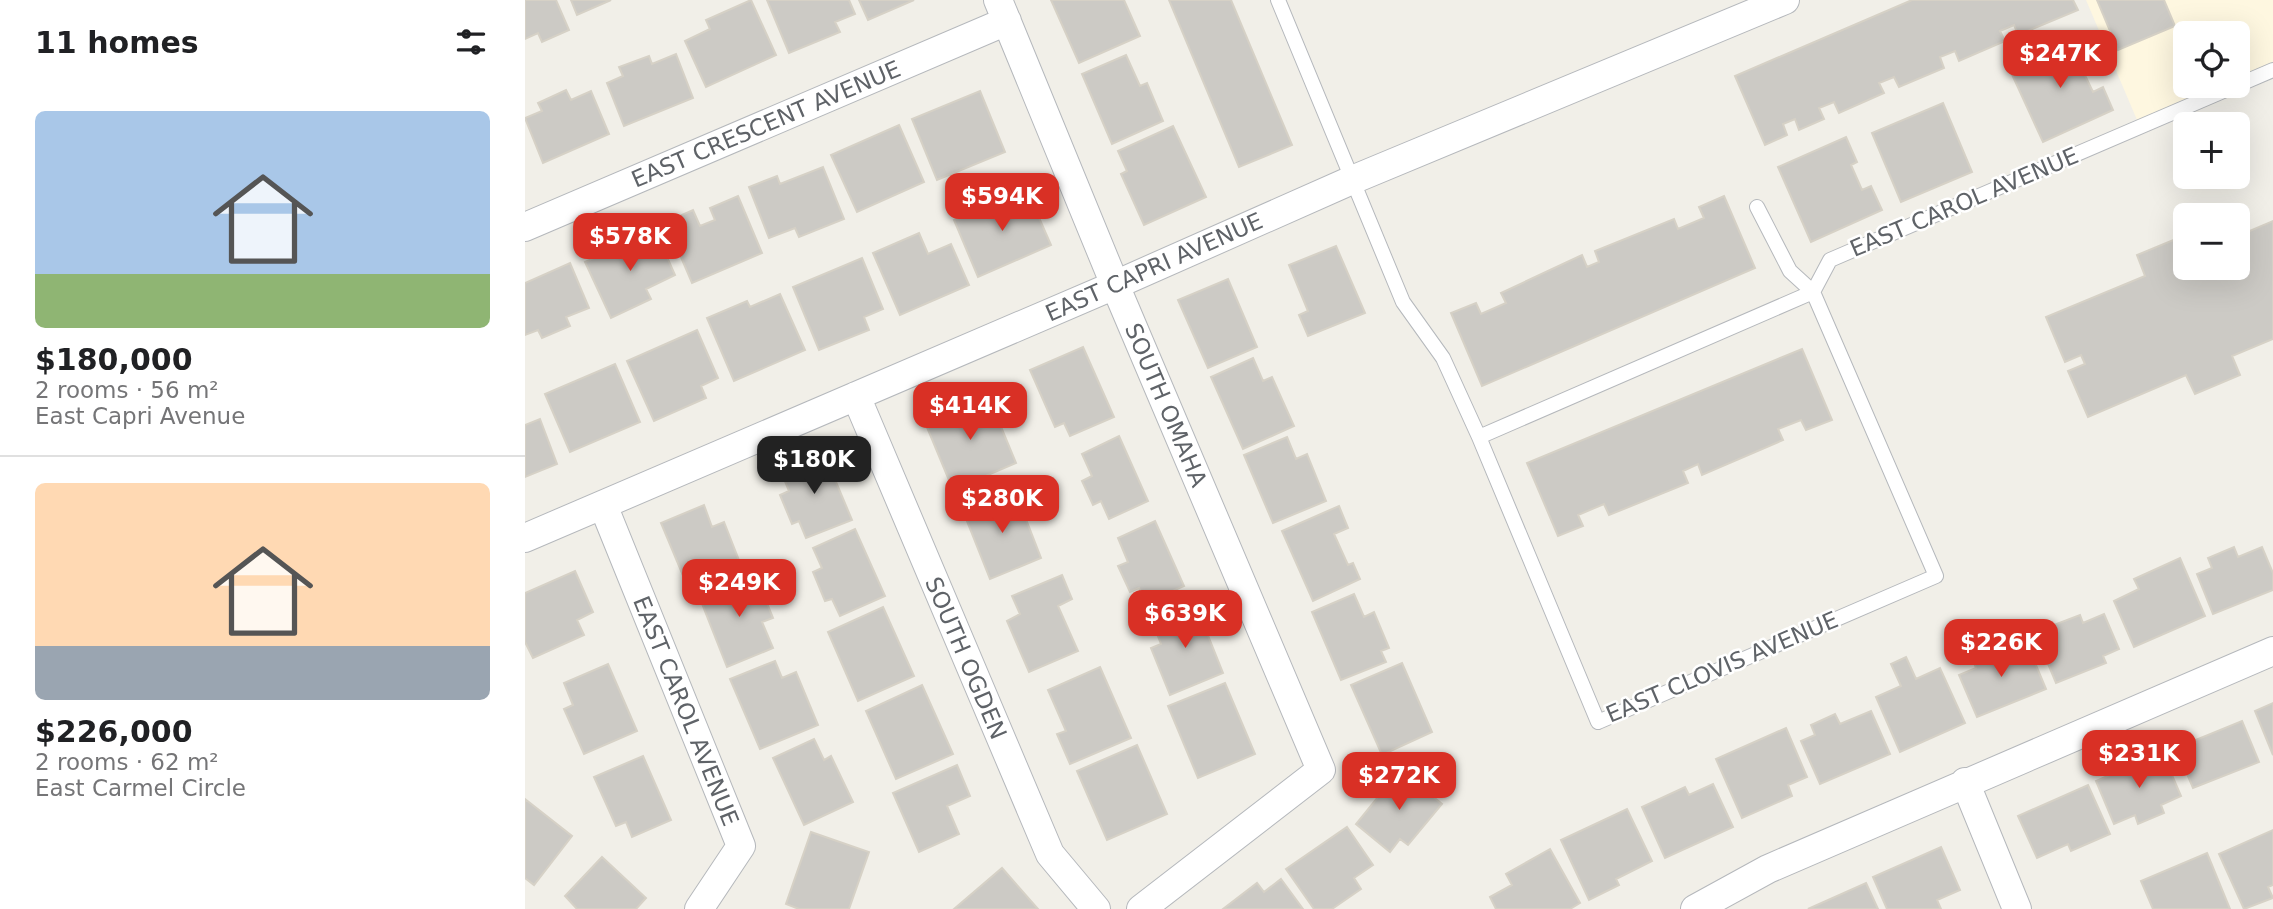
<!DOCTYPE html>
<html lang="en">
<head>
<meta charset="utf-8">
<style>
  body { margin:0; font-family:"DejaVu Sans",sans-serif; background:#f2f2f2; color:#202124; height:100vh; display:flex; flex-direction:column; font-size:26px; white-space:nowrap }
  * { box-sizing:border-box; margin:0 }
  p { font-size:23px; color:#757577 }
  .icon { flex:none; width:38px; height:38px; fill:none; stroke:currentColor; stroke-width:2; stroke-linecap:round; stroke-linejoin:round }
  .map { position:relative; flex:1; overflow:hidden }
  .drawer { display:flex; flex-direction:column; background:#fff; width:525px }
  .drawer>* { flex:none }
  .tools { position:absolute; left:1648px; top:21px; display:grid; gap:14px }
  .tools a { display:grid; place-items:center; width:77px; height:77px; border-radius:10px; background:#fff; box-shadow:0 7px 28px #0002; font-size:35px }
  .price { position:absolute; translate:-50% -60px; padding:0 16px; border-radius:14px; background:#d93025; color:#fff; font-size:23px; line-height:46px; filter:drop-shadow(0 2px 4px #0008) }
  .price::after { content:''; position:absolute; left:50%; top:42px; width:21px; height:16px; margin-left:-10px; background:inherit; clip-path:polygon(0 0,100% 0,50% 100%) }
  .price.active { background:#222; color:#fff }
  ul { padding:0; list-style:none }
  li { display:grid; align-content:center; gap:14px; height:371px; padding:0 35px }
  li+li { border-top:2px solid #e0e0e0 }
  li span { display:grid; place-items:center; height:217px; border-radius:10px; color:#555 }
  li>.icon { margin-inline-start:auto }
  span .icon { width:126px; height:126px; fill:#fffc; stroke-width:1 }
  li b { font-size:30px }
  h2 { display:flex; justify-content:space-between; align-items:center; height:84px; padding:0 35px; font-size:30px }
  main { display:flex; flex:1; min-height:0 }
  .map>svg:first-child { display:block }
  .commercial { fill:#fef7e0 }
  .building { fill:#cccac5; stroke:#d6d1c6; stroke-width:2 }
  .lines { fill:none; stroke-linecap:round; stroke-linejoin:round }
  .lane-casing { stroke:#b5b8bc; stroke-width:16 }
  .street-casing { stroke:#b5b8bc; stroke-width:30 }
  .lane { stroke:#fff; stroke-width:14 }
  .street { stroke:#fff; stroke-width:28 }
  .labels { text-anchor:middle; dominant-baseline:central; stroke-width:5; stroke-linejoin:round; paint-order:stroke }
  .street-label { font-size:23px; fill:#5f6368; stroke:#fff }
</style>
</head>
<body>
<main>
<section class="drawer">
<h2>11 homes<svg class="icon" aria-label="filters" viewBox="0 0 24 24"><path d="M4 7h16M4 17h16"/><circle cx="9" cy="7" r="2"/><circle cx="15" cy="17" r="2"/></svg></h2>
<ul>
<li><span style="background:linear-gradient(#a9c7e8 75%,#8fb573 0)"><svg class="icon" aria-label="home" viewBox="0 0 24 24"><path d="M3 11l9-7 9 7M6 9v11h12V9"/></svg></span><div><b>$180,000</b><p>2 rooms · 56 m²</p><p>East Capri Avenue</p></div></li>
<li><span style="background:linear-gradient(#ffd9b3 75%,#9aa5b1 0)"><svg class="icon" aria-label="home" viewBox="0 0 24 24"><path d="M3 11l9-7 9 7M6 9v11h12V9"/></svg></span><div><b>$226,000</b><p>2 rooms · 62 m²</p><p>East Carmel Circle</p></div></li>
</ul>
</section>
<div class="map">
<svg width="1748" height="909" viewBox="0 0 1748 909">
  <rect width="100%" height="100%" fill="#f1efe8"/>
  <path class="commercial" d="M1561,0H1748V70L1713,85V33H1661V86H1711L1615,127Z"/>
  <path class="building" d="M0,0H31L44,30L17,42L13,33L0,39Z
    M46,0H86L52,15Z
    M226,0L251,55L181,87L160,41L185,29L181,20Z
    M242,0H324L330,14L310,22L315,32L264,53Z
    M334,0H389L343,20Z
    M526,0H599L615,36L554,63Z
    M644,0H706L767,145L714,167Z
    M1387,0H1548L1553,10L1493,35L1489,25L1475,31L1480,41L1434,61L1430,51L1415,57L1419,68L1374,87L1369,77L1354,83L1359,93L1314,113L1309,102L1294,108L1299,119L1274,130L1270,119L1258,124L1262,135L1240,145L1210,76Z
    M1572,0H1639L1650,26L1593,50Z
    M1556,36L1567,62L1556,67L1568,92L1578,87L1588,110L1518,142L1484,68Z
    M151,54L168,98L99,126L82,83L98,76L94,67L124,56L127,64Z
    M601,55L615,86L622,83L638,121L587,144L557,74Z
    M41,90L46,100L66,91L84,134L18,163L0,118L17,111L13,103Z
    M455,91L480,152L412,180L387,119Z
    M1418,103L1447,172L1376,202L1347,133Z
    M374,125L399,182L332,212L306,155Z
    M648,126L681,197L619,225L596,174L602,171L593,151Z
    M1321,137L1332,162L1326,165L1337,190L1346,186L1357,210L1286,242L1253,167Z
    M298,167L319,219L274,237L270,228L244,238L224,187L252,176L255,184Z
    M501,188L526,245L453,277L429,220Z
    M213,196L237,253L167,283L141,222L168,210L175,226L190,220L185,208Z
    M1199,196L1230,268L957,386L926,313L951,303L956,314L981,303L976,293L1057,255L1062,267L1074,262L1070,251L1149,219L1153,229L1179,218L1174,207Z
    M1748,221V339L1707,356L1715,375L1670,394L1661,375L1563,417L1543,371L1560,364L1556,355L1540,362L1521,317L1620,276L1612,255L1658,236L1661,242V268H1713V236Z
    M130,230L150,275L121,289L126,299L86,318L60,262Z
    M394,233L403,254L426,244L444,285L375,315L348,253Z
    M811,246L840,313L783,336L774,315L783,311L764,265Z
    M337,258L358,309L339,317L344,330L294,350L268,287Z
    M45,263L64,308L41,317L45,326L17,338L13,330L0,335V283Z
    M703,279L732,347L683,368L653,300Z
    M255,294L280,350L209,381L182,318L222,301L225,307Z
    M172,330L193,378L176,386L181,398L129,421L102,361Z
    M558,347L589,417L545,436L539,423L530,427L505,370Z
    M1277,349L1307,420L1281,430L1276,420L1253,429L1258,440L1177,475L1173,464L1158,471L1163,483L1084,515L1079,504L1053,515L1058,526L1033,536L1002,463Z
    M728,358L738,381L747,377L769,426L718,449L686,377Z
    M90,364L115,422L45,452L20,394Z
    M462,393L491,463L428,490L399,420Z
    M15,419L32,464L0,477V425Z
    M594,436L623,501L584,519L576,501L568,505L557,481L567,476L557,454Z
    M762,437L771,459L782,454L801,501L748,523L719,455Z
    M298,451L327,520L281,538L274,521L267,524L255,495L264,491L255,469Z
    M490,491L516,558L465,579L438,511Z
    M179,505L187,527L199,522L217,568L164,590L136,523Z
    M814,506L823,528L809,534L823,565L828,563L835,579L788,601L757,531Z
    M630,521L659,586L621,603L614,588L605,592L593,566L603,562L593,538Z
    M330,529L360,596L315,616L307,599L300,601L288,572L297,568L288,548Z
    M1709,547L1713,557L1737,547L1748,573V590L1688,614L1672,574L1687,568L1683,558Z
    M1655,558L1680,616L1609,647L1589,601L1614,589L1609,579Z
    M50,571L68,612L52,620L59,635L8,658L0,642V593Z
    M230,574L248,618L237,622L248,648L202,667L174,596Z
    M537,575L547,599L533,606L553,651L504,672L482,621L495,614L487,596Z
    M829,594L839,617L849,612L864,648L856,651L861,662L816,680L787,612Z
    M670,603L698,673L645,695L626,648L636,644L627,621Z
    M358,607L389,676L333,701L303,632Z
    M1579,614L1594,649L1578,656L1581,663L1531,683L1514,642L1529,636L1526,626L1555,615L1558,623Z
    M1475,646L1479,655L1503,646L1521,689L1452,717L1434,675L1451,668L1447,658Z
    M1381,657L1391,679L1415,668L1440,723L1375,752L1351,697L1376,686L1366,664Z
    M250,661L257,678L271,672L293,725L235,749L205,679Z
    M877,663L907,732L857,755L826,685Z
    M83,664L112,731L59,754L39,709L48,705L39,683Z
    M575,667L606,738L545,764L532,734L541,731L523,690Z
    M700,683L730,754L673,778L643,706Z
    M397,685L428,754L371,779L341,711Z
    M1748,703V755L1730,711Z
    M1346,711L1365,754L1295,784L1276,741L1290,735L1286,725L1310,714L1315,724Z
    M1717,721L1734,762L1668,788L1651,748Z
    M1261,728L1282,777L1263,785L1267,796L1217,818L1191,759Z
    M289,739L299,760L306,756L328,802L279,825L248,758Z
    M612,745L642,814L582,840L552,771Z
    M1637,752L1656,796L1636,805L1639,813L1613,824L1610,815L1589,824L1571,781Z
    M118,756L146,820L107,837L101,822L91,826L69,777Z
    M432,765L445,796L422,806L434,834L394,852L368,793Z
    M875,770L917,804L883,845L875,839L865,852L831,824Z
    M1188,784L1208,827L1140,858L1117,807L1160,787L1164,795Z
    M1563,785L1585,834L1546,851L1543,844L1512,858L1493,816Z
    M0,799L47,836L9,885L0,878Z
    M1102,809L1127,861L1091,879L1094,885L1064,900L1036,840Z
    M822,827L848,865L829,878L836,889L807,909H789L761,869Z
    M1748,830V885L1743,887L1748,898L1719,909L1694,854Z
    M286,832L344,852L324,909H274L261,904Z
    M1416,847L1435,890L1412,900L1416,909H1362L1348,877Z
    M1025,849L1055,903L1045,909H971L965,897L987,885L981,874Z
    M1682,853L1705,909H1628L1616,881Z
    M77,857L121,898L111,909H52L40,896Z
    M477,868L513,909H429Z
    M756,879L778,909H698L732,883L739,892Z
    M1341,883L1353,909H1283Z"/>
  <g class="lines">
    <g class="lane-casing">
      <path id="lane" d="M753,0L878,302L918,358L954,437L1073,722L1411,576L1288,292L1265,271L1232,207
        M1713,85L1748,70
        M954,437L1288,292L1305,260L1710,86"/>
    </g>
    <g class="street-casing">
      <path id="street" d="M473,0L590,285L796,770L616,909
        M0,227L482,21
        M331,396L525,854L571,909
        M78,505L216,846L174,909
        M0,538L590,285L827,180L1260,0
        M1440,782L1492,909
        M1170,909L1243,869L1748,651"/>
    </g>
    <use href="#lane" class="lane"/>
    <use href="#street" class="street"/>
  </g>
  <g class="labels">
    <g class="street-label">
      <text transform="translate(241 124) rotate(-23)">EAST CRESCENT AVENUE</text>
      <text transform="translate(1439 202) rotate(-23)">EAST CAROL AVENUE</text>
      <text transform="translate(629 267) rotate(-24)">EAST CAPRI AVENUE</text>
      <text transform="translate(641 405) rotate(67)">SOUTH OMAHA</text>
      <text transform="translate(441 658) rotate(67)">SOUTH OGDEN</text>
      <text transform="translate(1197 667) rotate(-23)">EAST CLOVIS AVENUE</text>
      <text transform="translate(161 711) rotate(68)">EAST CAROL AVENUE</text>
    </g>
  </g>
</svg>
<div class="tools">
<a><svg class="icon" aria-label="locate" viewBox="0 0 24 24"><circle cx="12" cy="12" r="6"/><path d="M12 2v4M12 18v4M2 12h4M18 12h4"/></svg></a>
<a>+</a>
<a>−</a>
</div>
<b class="price" style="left:1535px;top:90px">$247K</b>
<b class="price" style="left:477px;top:233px">$594K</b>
<b class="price" style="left:105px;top:273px">$578K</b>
<b class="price" style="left:445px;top:442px">$414K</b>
<b class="price active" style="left:289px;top:496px">$180K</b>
<b class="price" style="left:477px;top:535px">$280K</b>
<b class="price" style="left:214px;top:619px">$249K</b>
<b class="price" style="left:660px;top:650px">$639K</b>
<b class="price" style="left:1476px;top:679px">$226K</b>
<b class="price" style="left:1614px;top:790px">$231K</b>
<b class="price" style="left:874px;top:812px">$272K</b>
</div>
</main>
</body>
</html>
